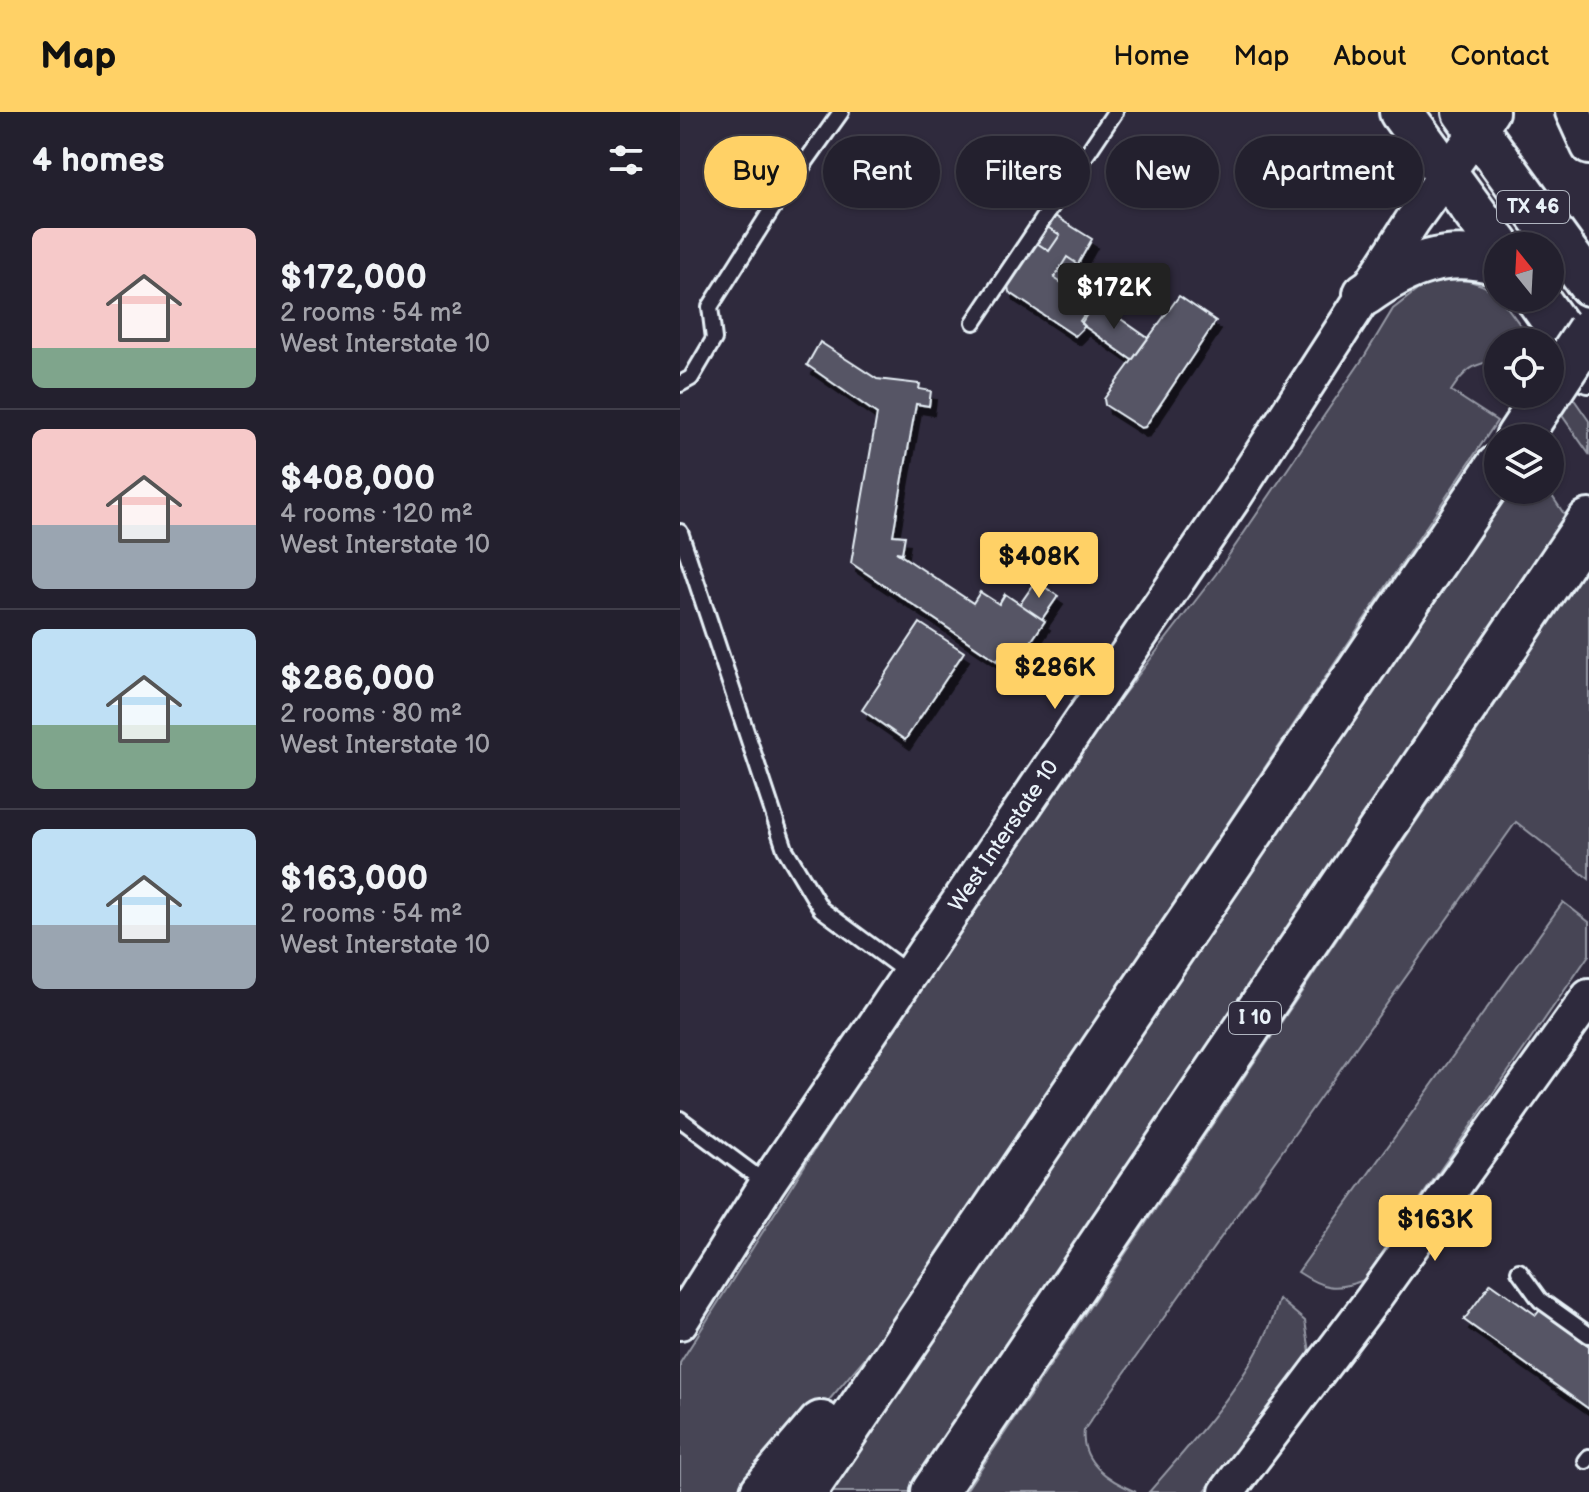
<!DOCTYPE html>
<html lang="en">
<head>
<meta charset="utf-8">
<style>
  body { margin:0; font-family:"Balsamiq Sans",sans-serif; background:#2b2836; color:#f1f3f6; height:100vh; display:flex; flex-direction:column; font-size:30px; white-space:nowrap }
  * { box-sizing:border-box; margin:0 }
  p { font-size:26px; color:#a3a3aa }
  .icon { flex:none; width:44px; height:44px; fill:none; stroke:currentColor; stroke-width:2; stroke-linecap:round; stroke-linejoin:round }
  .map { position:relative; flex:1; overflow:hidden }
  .panel { display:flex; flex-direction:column; background:#23202e; width:680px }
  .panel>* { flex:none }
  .hud { position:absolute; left:24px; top:24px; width:760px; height:72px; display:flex; gap:16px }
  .needle { width:52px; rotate:342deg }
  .buttons { position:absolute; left:804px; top:120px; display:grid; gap:16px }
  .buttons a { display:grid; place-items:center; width:80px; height:80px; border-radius:50%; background:#23202e; box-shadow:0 2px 6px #0004,0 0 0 2px #403e4a; font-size:40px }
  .price { position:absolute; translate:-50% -68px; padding:0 18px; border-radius:8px; background:#ffd166; color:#111; font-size:26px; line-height:52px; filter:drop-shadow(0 2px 4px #0008) }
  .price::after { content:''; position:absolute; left:50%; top:48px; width:24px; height:18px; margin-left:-12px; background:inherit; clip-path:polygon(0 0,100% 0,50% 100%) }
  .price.current { background:#222; color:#fff }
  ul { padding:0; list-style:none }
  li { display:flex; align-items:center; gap:24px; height:200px; padding:0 32px }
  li+li { border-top:2px solid #403e4a }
  li span { display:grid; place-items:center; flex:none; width:224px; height:160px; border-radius:12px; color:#555 }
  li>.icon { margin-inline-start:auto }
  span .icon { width:96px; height:96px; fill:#fffc; stroke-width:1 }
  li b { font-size:34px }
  h2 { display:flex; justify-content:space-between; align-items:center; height:96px; padding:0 32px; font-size:34px }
  .tag { padding:0 28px; border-radius:36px; background:#23202e; box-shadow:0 2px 6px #0004,0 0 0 2px #403e4a; font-size:28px; line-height:72px }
  .tag.current { background:#ffd166; color:#111 }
  header { display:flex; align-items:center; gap:48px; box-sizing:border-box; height:112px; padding:0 40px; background:#ffd166; color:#111 }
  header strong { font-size:38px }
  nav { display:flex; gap:44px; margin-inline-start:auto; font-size:28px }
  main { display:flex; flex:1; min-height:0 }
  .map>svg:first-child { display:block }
  .green { fill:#464455; stroke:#979aa6; stroke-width:2 }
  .building { fill:#575565; stroke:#e8f1f8; stroke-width:2; filter:url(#shadow) }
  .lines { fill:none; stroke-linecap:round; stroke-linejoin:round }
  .service-casing { stroke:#e8f1f8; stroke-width:20 }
  .tertiary-casing { stroke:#e8f1f8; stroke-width:40 }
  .primary-casing { stroke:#e8f1f8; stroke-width:48 }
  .motorway-casing { stroke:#e8f1f8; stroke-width:50 }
  .service { stroke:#2f2a3d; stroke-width:14 }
  .tertiary { stroke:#2f2a3d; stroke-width:34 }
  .primary { stroke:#2f2a3d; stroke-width:42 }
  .motorway { stroke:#2f2a3d; stroke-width:44 }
  .motorway-bridge-casing { stroke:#e8f1f8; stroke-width:50; stroke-linecap:butt }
  .motorway-bridge { stroke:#2f2a3d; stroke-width:44 }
  .labels { text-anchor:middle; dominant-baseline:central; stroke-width:6; stroke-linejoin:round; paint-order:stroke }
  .shield { fill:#2f2a3d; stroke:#b0b5c0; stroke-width:2 }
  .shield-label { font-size:20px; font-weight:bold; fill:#e8f1f8 }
  .street-label { font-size:22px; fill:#e8f1f8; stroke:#2f2a3d }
</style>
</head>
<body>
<header>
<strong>Map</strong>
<nav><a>Home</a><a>Map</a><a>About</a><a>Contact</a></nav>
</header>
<main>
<section class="panel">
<h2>4 homes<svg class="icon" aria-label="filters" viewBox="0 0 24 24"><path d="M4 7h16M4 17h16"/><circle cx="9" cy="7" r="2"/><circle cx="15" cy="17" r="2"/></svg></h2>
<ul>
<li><span style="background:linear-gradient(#f6c9c9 75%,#7fa58c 0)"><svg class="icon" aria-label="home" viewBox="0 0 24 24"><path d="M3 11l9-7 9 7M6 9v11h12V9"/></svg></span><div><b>$172,000</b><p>2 rooms · 54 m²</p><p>West Interstate 10</p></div></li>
<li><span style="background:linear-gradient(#f6c9c9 60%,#9aa5b1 0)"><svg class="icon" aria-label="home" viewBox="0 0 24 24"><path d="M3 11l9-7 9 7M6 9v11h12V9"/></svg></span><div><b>$408,000</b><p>4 rooms · 120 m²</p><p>West Interstate 10</p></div></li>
<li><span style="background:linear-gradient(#bfe0f5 60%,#7fa58c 0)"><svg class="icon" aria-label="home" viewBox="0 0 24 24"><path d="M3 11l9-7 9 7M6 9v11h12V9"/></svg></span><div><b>$286,000</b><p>2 rooms · 80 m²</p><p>West Interstate 10</p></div></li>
<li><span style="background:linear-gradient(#bfe0f5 60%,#9aa5b1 0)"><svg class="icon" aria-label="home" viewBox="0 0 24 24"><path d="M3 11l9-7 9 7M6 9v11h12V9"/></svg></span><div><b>$163,000</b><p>2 rooms · 54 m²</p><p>West Interstate 10</p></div></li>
</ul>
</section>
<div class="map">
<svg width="909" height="1380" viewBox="0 0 909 1380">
  <defs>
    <filter id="shadow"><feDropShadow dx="5" dy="9" stdDeviation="0" flood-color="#0009"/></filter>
  </defs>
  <rect width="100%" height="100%" fill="#2f2a3d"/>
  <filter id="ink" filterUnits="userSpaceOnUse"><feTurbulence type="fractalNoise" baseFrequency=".0125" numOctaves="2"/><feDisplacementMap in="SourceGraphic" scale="16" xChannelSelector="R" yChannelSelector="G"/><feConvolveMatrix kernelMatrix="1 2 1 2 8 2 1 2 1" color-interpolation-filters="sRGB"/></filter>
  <g filter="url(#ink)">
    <path class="green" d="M754,165C818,167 816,183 853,230H818V249C794,250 784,259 771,279L817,309L206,1221L71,1380H0V1251L323,739L536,462L684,245L713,197Z
      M870,253L909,309V342L867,282Z
      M826,378H868L886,405L233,1380H147Z
      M909,453V767L836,710L404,1318C400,1350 428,1368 456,1380H285Z
      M883,790L909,810V843L684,1168C655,1179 644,1177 618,1160Z
      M599,1187L625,1209L630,1240L524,1380H469C514,1328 582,1255 599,1187Z"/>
    <path class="building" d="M375,104L412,127L393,161L424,186L420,192L413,190L400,209L405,214L395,224L329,180L328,174Z
      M364,113L380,123L369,139L354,129Z
      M387,145L408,159L394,179L374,166Z
      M499,184L536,209L465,315L461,316L425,293L424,287Z
      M415,189L468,226L452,248L401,212Z
      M140,230L197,267L240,272L239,277L251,279L249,294L236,292L213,423L225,424L222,441L216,440L293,491L300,480L319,492L325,482L365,509L333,556L319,546L317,549L171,451L197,302L127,253Z
      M356,469L378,484L362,507L340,492Z
      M240,511L284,540L225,628L182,598Z
      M811,1171L856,1203L860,1198L909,1234V1297L784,1208Z"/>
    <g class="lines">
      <g class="service-casing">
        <path id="service" d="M294,210L435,0
          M0,272L11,266L34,227L30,195L92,97L161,0
          M0,420L105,737L141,797L229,862
          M0,1007L87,1072
          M839,1159L860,1188L909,1223
          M906,1349L909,1345"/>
      </g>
      <g class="tertiary-casing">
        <path id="tertiary" d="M893,0L909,35
          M0,1210L87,1072L554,385L733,108L811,0
          M547,1380L693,1187L909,885"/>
      </g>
      <g class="primary-casing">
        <path id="primary" d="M721,0L819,134
          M784,0L909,172
          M685,182C726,152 767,136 818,151
          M857,186L909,259"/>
      </g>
      <g class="motorway-casing">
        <path id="motorway" d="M838,326L867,282
          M83,1380L141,1312
          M124,1380L818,355
          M254,1380L909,410"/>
      </g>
      <use href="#service" class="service"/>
      <use href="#tertiary" class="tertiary"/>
      <use href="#primary" class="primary"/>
      <use href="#motorway" class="motorway"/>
      <g class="motorway-bridge-casing">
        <path id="motorway-bridge" d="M870,278L909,219"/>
      </g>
      <use href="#motorway-bridge" class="motorway-bridge"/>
    </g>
  </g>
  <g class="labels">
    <g class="shield">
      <rect x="817" y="79" width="72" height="32" rx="6"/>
      <rect x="549" y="890" width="52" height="32" rx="6"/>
    </g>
    <g class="shield-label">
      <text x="853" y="95">TX 46</text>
      <text x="575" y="906">I 10</text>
    </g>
    <g class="street-label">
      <text transform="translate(324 724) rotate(-56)">West Interstate 10</text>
    </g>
  </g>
</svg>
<div class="buttons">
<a><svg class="needle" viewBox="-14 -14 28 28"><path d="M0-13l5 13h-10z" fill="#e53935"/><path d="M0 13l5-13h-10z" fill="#a3a3aa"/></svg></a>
<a><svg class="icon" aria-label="locate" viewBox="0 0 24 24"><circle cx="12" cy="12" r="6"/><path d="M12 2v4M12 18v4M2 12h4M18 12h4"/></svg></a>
<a><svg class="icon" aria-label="layers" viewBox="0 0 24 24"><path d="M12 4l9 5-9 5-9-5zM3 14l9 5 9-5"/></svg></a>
</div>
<b class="price current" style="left:434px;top:219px">$172K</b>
<b class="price" style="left:359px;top:488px">$408K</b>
<b class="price" style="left:375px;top:599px">$286K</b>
<b class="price" style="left:755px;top:1151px">$163K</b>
<div class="hud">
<a class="tag current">Buy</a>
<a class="tag">Rent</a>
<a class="tag">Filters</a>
<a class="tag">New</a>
<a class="tag">Apartment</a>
</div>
</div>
</main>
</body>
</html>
